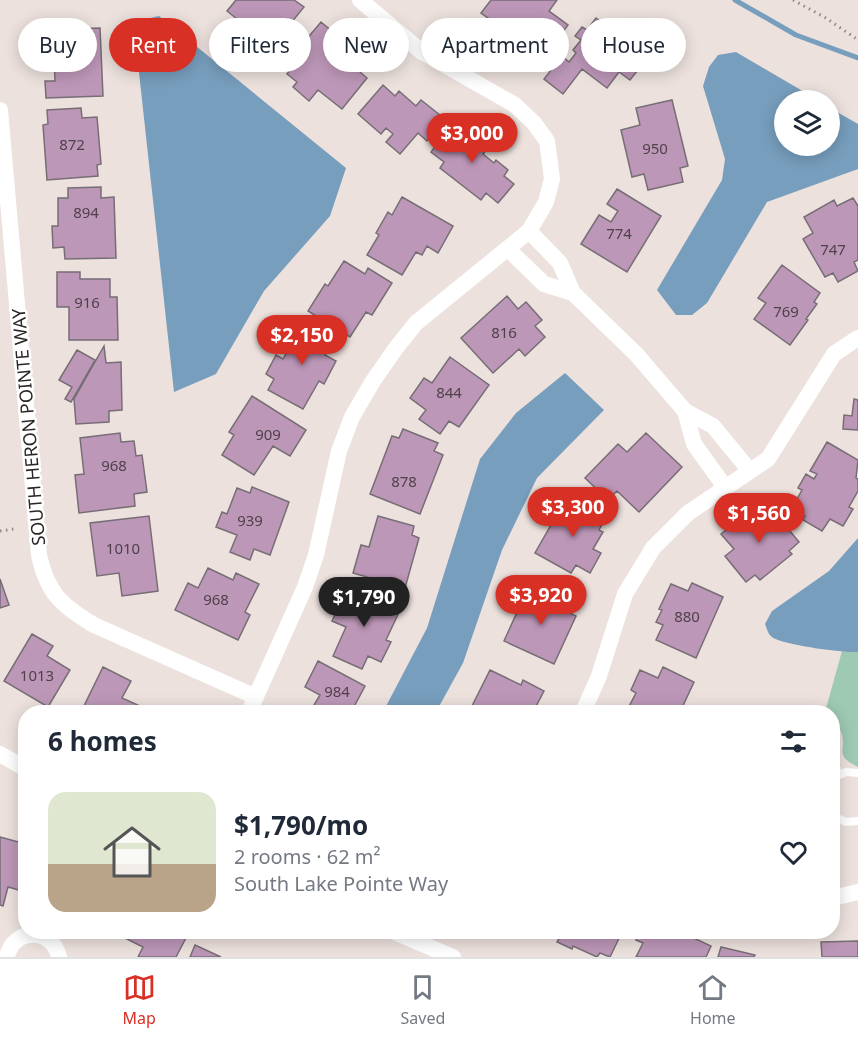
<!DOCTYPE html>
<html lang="en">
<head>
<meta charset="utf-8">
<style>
  body { margin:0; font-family:"Noto Sans",sans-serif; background:#f6f6f7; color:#1f2937; height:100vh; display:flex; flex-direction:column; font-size:22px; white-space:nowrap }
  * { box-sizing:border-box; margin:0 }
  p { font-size:20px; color:#747a83 }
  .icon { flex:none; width:33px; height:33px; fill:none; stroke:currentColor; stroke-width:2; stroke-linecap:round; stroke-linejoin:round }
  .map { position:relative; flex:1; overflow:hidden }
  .details { position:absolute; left:18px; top:705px; width:822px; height:234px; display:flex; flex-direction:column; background:#fff; border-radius:24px; box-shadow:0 3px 15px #0003 }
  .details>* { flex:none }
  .hud { position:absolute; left:18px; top:18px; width:822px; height:54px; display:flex; gap:12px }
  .fabs { position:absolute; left:774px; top:90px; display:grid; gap:12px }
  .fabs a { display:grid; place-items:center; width:66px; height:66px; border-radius:50%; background:#fff; box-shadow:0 3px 15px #0003; font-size:30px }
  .price { position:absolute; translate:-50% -51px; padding:0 14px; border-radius:21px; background:#d93025; color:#fff; font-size:20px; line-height:39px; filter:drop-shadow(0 2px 3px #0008) }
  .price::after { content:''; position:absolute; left:50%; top:36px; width:18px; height:14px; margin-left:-9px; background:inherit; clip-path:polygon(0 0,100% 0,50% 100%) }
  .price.current { background:#222; color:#fff }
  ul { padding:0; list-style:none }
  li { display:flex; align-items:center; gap:18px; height:150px; padding:0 30px }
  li+li { border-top:2px solid #e0e1e3 }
  li span { display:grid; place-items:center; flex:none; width:168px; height:120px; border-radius:18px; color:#555 }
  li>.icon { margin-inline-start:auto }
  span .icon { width:72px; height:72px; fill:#fffc; stroke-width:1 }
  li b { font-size:26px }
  h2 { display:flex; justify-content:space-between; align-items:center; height:72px; padding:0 30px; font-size:26px }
  .chip { padding:0 21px; border-radius:27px; background:#fff; box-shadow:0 3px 15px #0003; font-size:21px; line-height:54px }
  .chip.current { background:#d93025; color:#fff }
  .menu { display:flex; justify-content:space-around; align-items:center; height:84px; border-top:2px solid #e0e1e3; background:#fff; font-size:16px; color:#747a83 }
  .menu a { display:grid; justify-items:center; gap:3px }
  .menu .current { color:#d93025 }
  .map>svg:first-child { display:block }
  .green { fill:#9ec9b3 }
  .water { fill:#779ebd }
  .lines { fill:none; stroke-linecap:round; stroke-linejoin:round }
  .stream { stroke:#779ebd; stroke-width:5 }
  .building { fill:#bd97b8; stroke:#766e75; stroke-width:1.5 }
  .path { stroke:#918987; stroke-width:3; stroke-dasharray:1.5 4.5; stroke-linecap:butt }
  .service { stroke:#fff; stroke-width:8 }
  .minor { stroke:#fff; stroke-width:16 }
  .labels { text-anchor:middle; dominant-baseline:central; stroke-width:5; stroke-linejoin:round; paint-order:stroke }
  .number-label { font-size:15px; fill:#4f424a }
  .street-label { font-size:18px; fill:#2a2625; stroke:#fff }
</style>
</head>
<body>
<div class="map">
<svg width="858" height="957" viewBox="0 0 858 957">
  <rect width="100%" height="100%" fill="#ece1dd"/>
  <path class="green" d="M842,651L858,652V767C834,755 846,752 842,735C840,726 833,722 832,712H825Z"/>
  <path class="water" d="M159,16L346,168L330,216L264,291L216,374L174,392L135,36L146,19Z
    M628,37L647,54L640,62L620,46Z
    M736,52L818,100H784V146H830V108L858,124V169L767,202L707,303L692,315H676L657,290L722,180L725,159L703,86L709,67L718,55Z
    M565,373L604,410L537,478L502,550L463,663L436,712H383L427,628L480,459L516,413Z
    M858,538V652C844,653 782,645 772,637C768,634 767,629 765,624L772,611L829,571Z"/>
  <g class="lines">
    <path class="stream" d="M735,0L796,35L858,58"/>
  </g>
  <path class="building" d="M236,0H294L304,7L266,54L248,39L253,32L227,11Z
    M491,0H557L549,11L568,25L546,55L536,47L524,62L505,47L510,41L495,31L499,26L481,13Z
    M596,18L610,28L600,40L628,61L631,57L642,65L630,80L619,72L607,88L582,69L563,94L544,79L562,56L569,62L576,53L573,50L581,40L575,36L582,27L587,30Z
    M321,22L345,42L337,52L367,78L342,109L318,90L309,101L293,87L297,82L287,74L310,46L305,41Z
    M100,28L103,96L46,98L45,81H55L54,53L38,54L37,30Z
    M383,85L395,96L399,91L416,106L421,100L445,119L427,141L418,133L400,154L386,142L393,134L386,128L381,134L358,114Z
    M672,100L688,166L680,168L683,182L648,190L644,174L632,177L621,130L640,125L636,108Z
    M81,108L82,118L97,117L101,164L97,165L98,176L47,180L43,125L48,124L47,110Z
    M455,121L488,148L483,154L494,163L496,160L508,170L504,176L514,184L498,203L486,193L481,200L440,168L444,162L431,152Z
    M101,187V198L114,197L116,258L65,259L64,247L53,248L52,226H58V198H68V188Z
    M617,189L661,216L627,272L581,244L599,215L611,222L618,211L607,204Z
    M402,197L453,226L438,253L427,246L422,255L416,252L402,275L367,255L379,235L376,233L388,212L392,215Z
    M853,198L858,206V260L854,262L858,271L838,282L833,273L825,277L803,239L813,233L804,217L834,200L837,206Z
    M344,261L365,274L368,268L392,283L372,315L366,312L350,337L308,311L325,284L328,286Z
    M782,265L820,293L814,302L817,304L806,319L808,320L790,345L754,319L766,303L758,298Z
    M57,272H80V279H110V297H117L118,340H69V307H57Z
    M507,296L518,309L526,302L542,320L535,326L545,337L525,356L519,349L493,373L461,338Z
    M304,322L334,339L325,355L336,361L324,384L319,381L303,409L268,390L274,379L266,374L276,355L283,359Z
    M104,346L106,363L121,362L122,410L109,411V422L76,424L74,399Z
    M77,350L95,360L71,402L65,399L72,387L59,380Z
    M450,357L489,385L459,427L449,421L440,434L419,419L426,410L410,398L424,378L432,383Z
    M252,396L306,430L290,456L273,446L254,475L222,455L234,435L229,432Z
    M854,399L858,400V430L843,429L844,415L852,416Z
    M403,429L438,443L434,451L443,455L420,514L370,494L392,436L399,438Z
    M120,433L121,442L134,441L136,456L142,455L147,492L134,494L135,506L79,513L75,475L84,474L80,438Z
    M646,433L682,467L639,512L617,491L608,500L585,478L618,444L627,452Z
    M827,442L858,460L856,478L858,479V491L849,507L853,509L843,526L830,519L822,531L803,520L805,516L792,508L802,490L798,488L806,474L814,479L817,474L810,471Z
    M252,487L289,502L270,555L254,549L250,560L230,552L237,535L216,527L222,512L227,514L237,488L250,493Z
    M567,497L605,519L599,530L603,532L593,549L601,553L590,573L576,565L571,573L535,553Z
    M768,505L799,542L789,551L792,554L760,580L755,575L746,582L725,556L734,549L721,534L740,519L744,524Z
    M149,516L158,591L122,596L119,573L97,576L90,523Z
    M378,516L414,526L412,535L419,538L405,588L353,573L361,545L369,547Z
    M208,568L233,580L236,573L259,584L245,612L250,615L238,640L175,610L188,583L198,588Z
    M0,579L9,605L0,608Z
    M692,583L723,597L696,658L656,640L663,625L656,622L662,610L659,609L671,584L688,591Z
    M349,586L400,610L386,640L391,642L381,662L368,656L362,669L333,656L346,627L332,621Z
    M534,587L561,599L558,607L576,616L554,664L504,641L523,599L527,601Z
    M32,634L53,646L47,656L70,670L48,707L4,681Z
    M318,661L365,686L355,705L359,708L357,712H310L320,695L305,687Z
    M103,667L131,681L122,698L153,712H81Z
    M663,667L694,682L680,712H626L636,693L631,690L640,670L658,678Z
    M490,670L521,685L523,680L544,691L533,712H469Z
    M0,837L26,844V892L8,887L3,906L0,905Z
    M116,932H189L176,957H138L143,947L115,933Z
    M550,932H622L610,957L600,953L597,957L573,946L572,949L557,942L559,939L548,935Z
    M640,932H681L711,946L706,957H636L643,943L636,940Z
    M858,941V957H822L821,942Z
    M195,945L221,957H190Z
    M721,947L755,955L754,957H718Z"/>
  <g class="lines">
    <path class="path" d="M793,0L826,18L858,40
      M0,531L14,529"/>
    <path class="service" d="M832,751L838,774
      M832,778L846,772L858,773
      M832,816L846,822L858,821"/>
    <path class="minor" d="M0,110L39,555C47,593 62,606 94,625L256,697
      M529,231L560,263L573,293L636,354L685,411L713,426L750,471
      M508,249L544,284L573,293
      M685,411L694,444L725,487
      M249,712L305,587L316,555L339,451L352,417L373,381L396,348L416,323L529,231L546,202L552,179L547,141L534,123L515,105L422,52L360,0
      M583,712L599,676L625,594L653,548L688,513L768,459L834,354L858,338
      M0,754L26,769
      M832,898L858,892
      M394,932L453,957
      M7,957C13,927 53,928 59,957"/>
  </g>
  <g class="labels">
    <g class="number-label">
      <text x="72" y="144">872</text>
      <text x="655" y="148">950</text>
      <text x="86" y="212">894</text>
      <text x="619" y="233">774</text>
      <text x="833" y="249">747</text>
      <text x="87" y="302">916</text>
      <text x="786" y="311">769</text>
      <text x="504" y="332">816</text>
      <text x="449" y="392">844</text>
      <text x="268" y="434">909</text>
      <text x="114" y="465">968</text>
      <text x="404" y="481">878</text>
      <text x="250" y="520">939</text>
      <text x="123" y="548">1010</text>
      <text x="216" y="599">968</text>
      <text x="687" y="616">880</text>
      <text x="37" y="675">1013</text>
      <text x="337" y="691">984</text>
    </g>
    <g class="street-label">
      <text transform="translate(28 427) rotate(-95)">SOUTH HERON POINTE WAY</text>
    </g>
  </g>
</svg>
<div class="fabs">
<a><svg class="icon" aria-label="layers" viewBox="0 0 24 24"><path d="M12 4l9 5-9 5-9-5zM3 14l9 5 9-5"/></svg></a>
</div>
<b class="price" style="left:472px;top:164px">$3,000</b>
<b class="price" style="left:302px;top:366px">$2,150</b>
<b class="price" style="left:573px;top:538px">$3,300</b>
<b class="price" style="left:759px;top:544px">$1,560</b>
<b class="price" style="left:541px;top:626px">$3,920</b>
<b class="price current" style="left:364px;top:628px">$1,790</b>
<div class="hud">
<a class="chip">Buy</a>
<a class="chip current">Rent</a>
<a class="chip">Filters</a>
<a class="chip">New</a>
<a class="chip">Apartment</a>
<a class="chip">House</a>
</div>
<section class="details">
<h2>6 homes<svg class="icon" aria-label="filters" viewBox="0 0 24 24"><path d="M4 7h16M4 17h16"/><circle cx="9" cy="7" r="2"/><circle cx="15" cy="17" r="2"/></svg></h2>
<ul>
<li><span style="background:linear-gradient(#dfe7d0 60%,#b9a48a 0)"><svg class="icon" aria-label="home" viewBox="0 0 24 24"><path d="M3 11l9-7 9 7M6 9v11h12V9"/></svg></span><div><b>$1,790/mo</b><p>2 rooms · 62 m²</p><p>South Lake Pointe Way</p></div><svg class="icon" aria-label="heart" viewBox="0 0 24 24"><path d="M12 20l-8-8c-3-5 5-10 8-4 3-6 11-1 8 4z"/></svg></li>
</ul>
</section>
</div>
<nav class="menu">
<a class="current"><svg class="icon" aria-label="map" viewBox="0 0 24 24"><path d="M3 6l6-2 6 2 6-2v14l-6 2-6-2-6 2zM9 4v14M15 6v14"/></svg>Map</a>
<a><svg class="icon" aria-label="saved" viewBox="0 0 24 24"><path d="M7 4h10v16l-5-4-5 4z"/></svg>Saved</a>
<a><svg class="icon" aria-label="home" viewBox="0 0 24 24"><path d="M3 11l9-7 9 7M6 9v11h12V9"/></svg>Home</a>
</nav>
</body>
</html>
